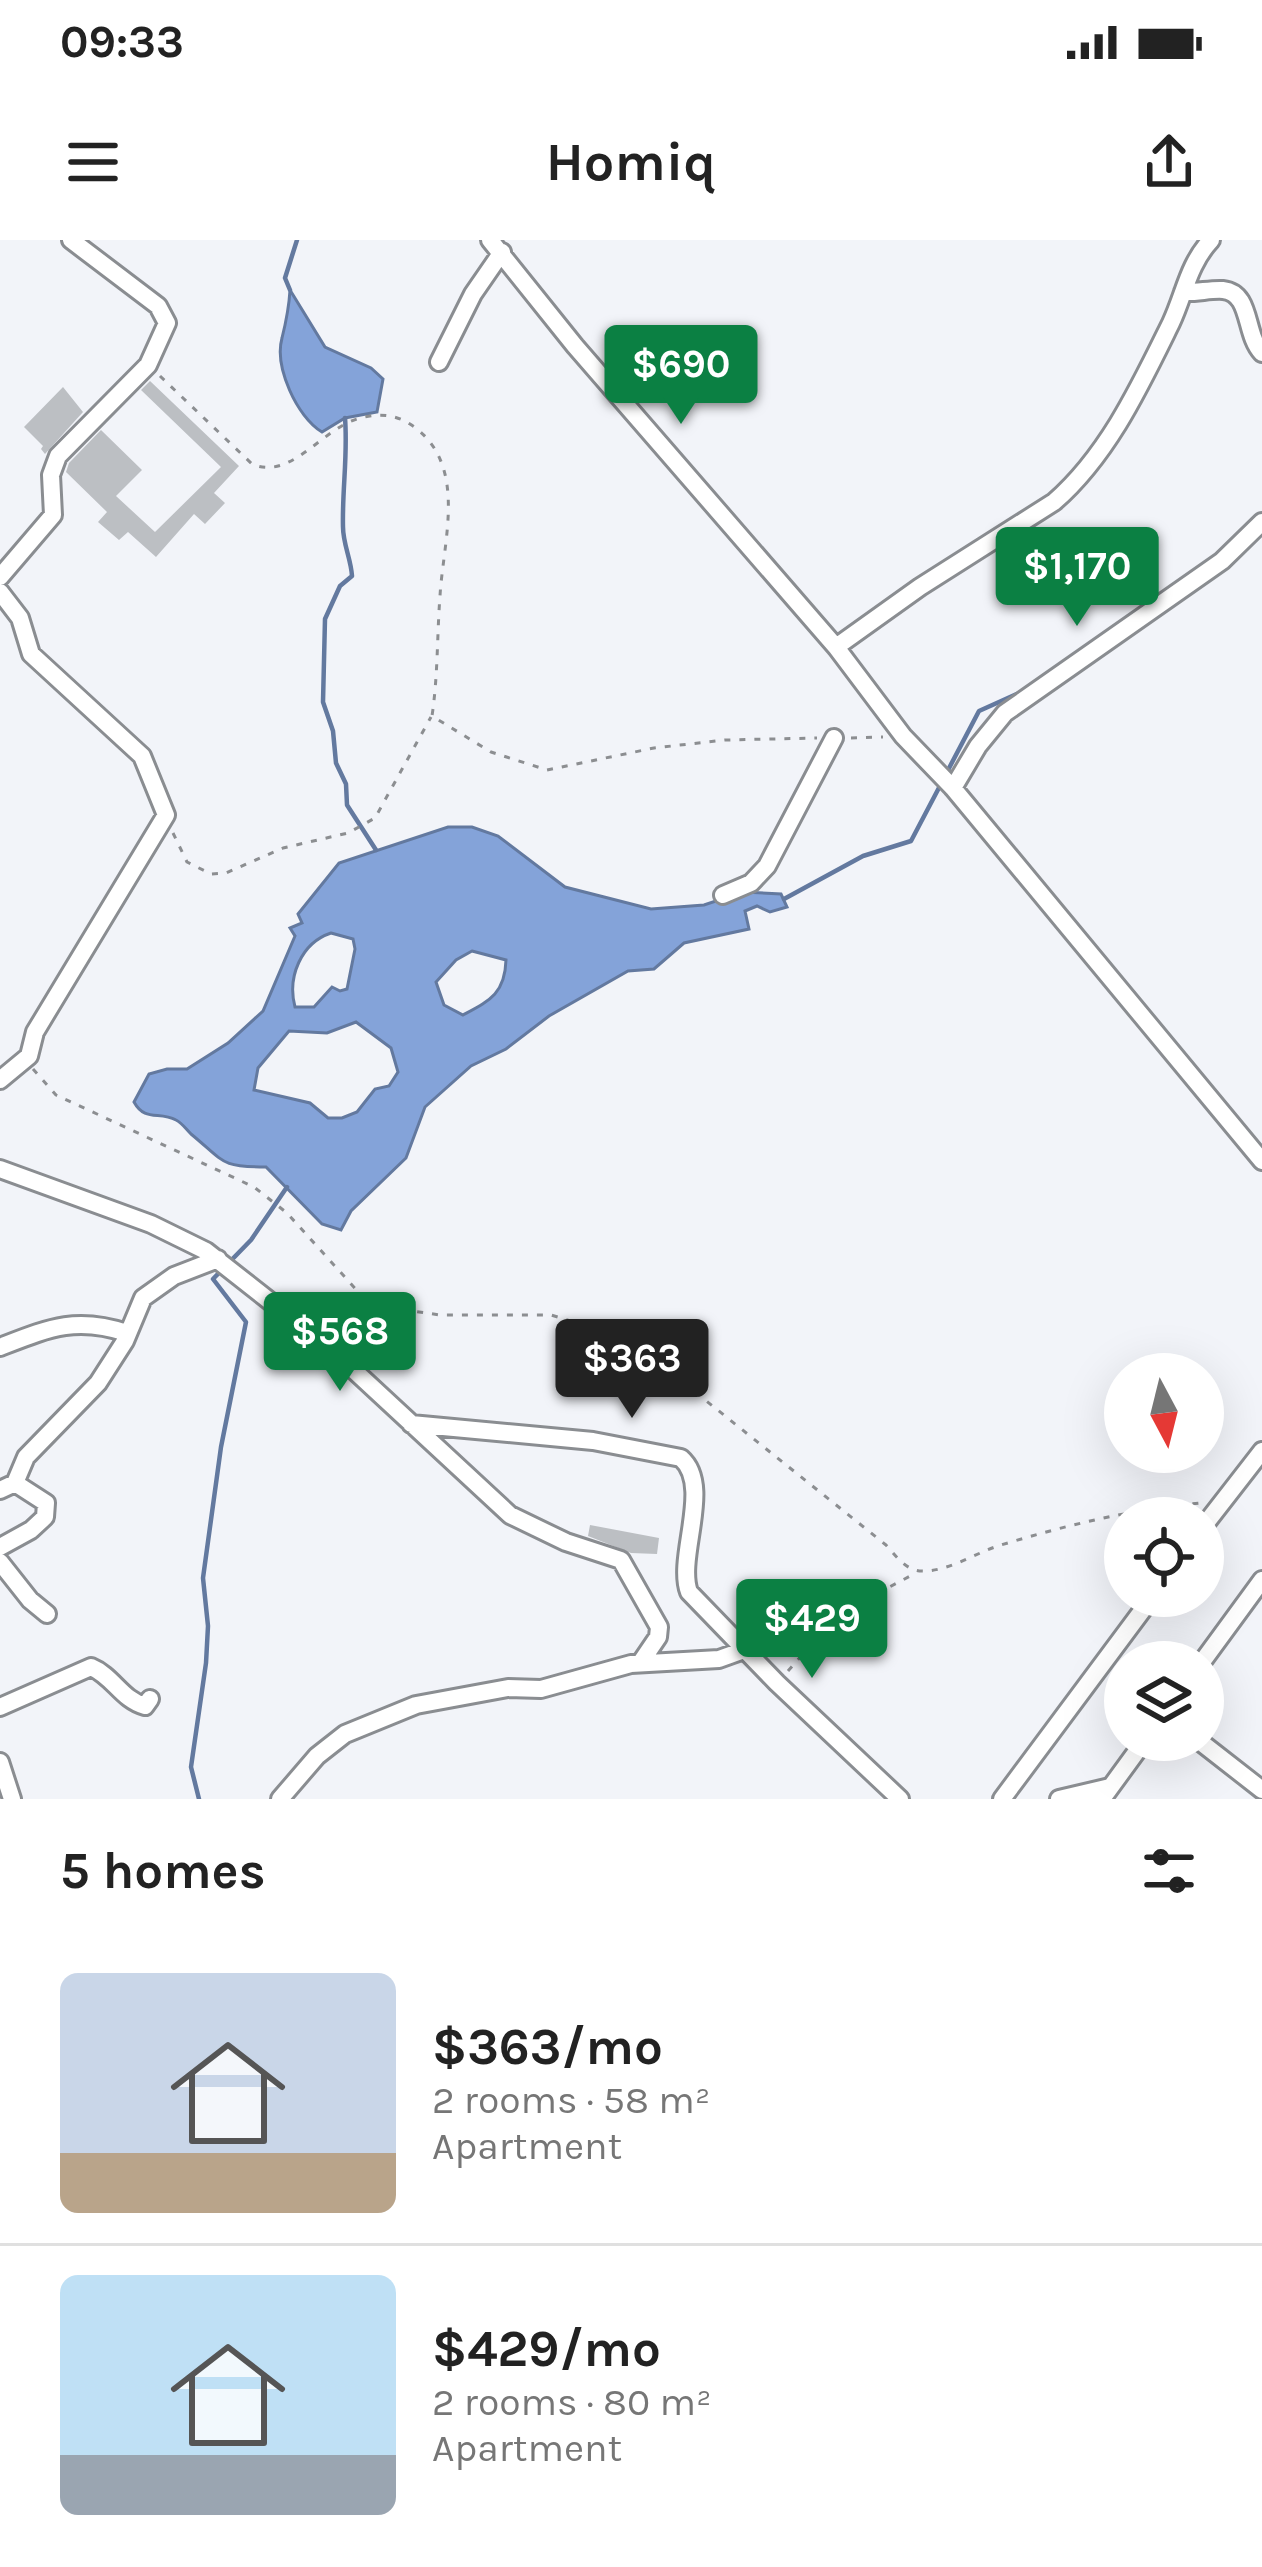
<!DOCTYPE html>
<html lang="en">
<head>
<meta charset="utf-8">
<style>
  body { margin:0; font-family:Karla,sans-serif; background:#f6f6f6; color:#222; height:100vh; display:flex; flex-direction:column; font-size:45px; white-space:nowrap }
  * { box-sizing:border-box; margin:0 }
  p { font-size:39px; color:#767676 }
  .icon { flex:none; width:66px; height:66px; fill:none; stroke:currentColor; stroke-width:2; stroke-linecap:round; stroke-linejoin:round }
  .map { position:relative; height:1559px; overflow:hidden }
  .drawer { display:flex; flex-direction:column; background:#fff; flex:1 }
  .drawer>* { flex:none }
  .needle { width:78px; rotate:173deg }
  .controls { position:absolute; left:1104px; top:1113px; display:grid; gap:24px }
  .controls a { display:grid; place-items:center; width:120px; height:120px; border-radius:50%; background:#fff; box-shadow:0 12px 48px #0002; font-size:60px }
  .price { position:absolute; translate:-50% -102px; padding:0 27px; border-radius:12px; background:#0b8043; color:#fff; font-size:39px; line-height:78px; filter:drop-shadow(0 3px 6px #0008) }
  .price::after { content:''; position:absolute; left:50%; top:72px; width:36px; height:27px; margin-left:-18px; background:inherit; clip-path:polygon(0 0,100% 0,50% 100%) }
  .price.selected { background:#222; color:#fff }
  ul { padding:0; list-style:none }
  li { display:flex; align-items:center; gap:36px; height:300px; padding:0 60px }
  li+li { border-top:3px solid #e0e0e0 }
  li span { display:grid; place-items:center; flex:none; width:336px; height:240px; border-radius:18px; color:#555 }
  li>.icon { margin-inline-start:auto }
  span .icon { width:144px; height:144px; fill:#fffc; stroke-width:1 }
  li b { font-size:51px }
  h2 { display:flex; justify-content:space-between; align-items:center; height:144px; padding:0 60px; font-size:51px }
  .status { display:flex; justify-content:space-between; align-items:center; height:84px; padding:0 60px; background:#fff; direction:ltr }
  .status svg { height:33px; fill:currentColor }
  header { display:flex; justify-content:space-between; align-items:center; height:156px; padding:0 60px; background:#fff; font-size:54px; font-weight:700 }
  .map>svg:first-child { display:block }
  .water { fill:#84a3d9; stroke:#63799f; stroke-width:3; fill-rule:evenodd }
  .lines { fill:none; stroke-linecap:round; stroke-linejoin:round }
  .stream { stroke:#63799f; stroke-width:4.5 }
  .building { fill:#bcbfc3 }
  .minor-casing { stroke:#8a8d91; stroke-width:22 }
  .path { stroke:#8c8e91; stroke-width:3; stroke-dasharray:6 9; stroke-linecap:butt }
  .minor { stroke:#fff; stroke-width:16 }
</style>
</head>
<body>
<div class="status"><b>09:33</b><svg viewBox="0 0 49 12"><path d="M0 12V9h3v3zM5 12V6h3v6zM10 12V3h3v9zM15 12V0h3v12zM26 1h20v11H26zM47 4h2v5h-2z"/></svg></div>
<header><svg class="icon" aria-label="menu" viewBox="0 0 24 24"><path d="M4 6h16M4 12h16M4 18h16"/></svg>Homiq<svg class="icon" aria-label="share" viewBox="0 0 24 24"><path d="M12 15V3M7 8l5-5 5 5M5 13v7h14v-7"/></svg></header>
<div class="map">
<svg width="1262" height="1559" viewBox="0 0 1262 1559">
  <rect width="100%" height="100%" fill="#f2f4f9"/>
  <path class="water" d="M290,50L325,107L371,128L383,139L377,172L345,178L322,192C297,177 274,127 282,98C286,82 289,68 290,50Z
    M448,587H472L498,596L565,647L651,669L704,665L743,652L781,654L787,667L770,672L757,666L745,671L749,689L684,703L654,729L628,731L549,776L506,809L471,826L425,867L406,918L351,971L341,990L322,984L266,927C220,927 225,922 191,894C186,889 182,883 176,880C159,871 145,882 134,862L149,834L167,829H187L228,803L263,771L295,696L290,688L302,683L298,674L339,623ZM331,693L353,699L355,709L347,749L340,751L332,747L314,767H295C287,737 301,703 331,693ZM472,711L506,720C505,754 489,761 463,775L444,765L436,742L456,720ZM356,782L391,808L398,832L389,846L375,849L357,872L342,878H328L310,863L254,850L258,828L289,791L327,793Z"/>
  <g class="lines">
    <path class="stream" d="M290,50L285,38L297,0
      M345,178C348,215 342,250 343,287C343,304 351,319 352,336L340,346L325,379L323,462L333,491L336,523L346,544L347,565L376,610
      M947,532L979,471L1026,450
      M784,659L863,616L911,601L942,542
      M199,1559L191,1527L206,1423L208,1386L203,1338L221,1207L246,1082L213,1039L251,1000L287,947"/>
  </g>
  <path class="building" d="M150,141L239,226L214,253L225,263L205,284L194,274L156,317L128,292L119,300L98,282L107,272L66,232L69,223L101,190L142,230L116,256L155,292L221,227L141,150Z
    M63,147L83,172L45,214L41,209L43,206L24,187Z
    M590,1285L659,1298L657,1314L631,1313L588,1296Z"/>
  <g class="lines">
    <g class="minor-casing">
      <path id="minor" d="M490,0L575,106L836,407L903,496L953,548L1262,921
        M1183,52C1196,53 1211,49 1223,50C1252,53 1244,94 1262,113
        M439,122L473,54L502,12
        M0,337L53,275L51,235L58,216L148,125L167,83L158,66L71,0
        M0,352L20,378L31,414L142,516L166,575L35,792L29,816L0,840
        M836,407L920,347L1054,262C1108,215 1140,146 1171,83C1185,53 1188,25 1211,0
        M953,548L978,506L1005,473L1222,321L1262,282
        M723,655L751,643L767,626L834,498
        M0,929L151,984L206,1011L332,1110L510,1275L566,1302L621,1320L659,1387L658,1397L641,1422
        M0,1107C49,1088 76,1076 127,1093
        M411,1184L593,1201L681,1218C713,1246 676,1317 689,1352L777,1443L900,1559
        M0,1250L15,1243L26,1217L98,1143L125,1101L143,1058L174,1036L218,1019
        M1203,1287L1262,1211
        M0,1307L31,1290L45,1277L46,1263L15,1243
        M0,1322L30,1360L47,1374
        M1202,1422L1262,1340
        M0,1467L91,1427C113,1436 122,1460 145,1466L150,1459
        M1198,1500L1262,1550
        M0,1522L12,1559
        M280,1559L317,1516L345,1494L416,1465L508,1448L541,1449L631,1424L719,1419L744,1410
        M1002,1559L1153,1356
        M1059,1559L1110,1547
        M1102,1559L1145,1500"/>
    </g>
    <path class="path" d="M160,136L252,224C290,241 321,190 357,179C380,172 398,174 417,189C467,229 443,302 440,356C437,395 438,436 432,476L491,512L547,530L654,508L725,500L817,498
      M851,498L883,497
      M173,593L187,622L211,634L226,633L283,608L348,593L375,578L431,477
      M33,829L56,855L254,947L287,973L362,1056L384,1067L440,1075H551L614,1094L674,1135L886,1305C896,1316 906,1331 922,1331C948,1332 977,1312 1001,1305C1067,1285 1133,1269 1201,1263
      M788,1431L838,1374L916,1333"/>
    <use href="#minor" class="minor"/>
  </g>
</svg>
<div class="controls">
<a><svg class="needle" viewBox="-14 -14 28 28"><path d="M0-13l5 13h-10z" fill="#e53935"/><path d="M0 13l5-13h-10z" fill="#767676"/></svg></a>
<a><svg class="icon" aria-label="locate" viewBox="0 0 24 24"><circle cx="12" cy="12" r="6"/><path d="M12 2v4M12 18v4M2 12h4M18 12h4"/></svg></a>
<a><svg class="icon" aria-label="layers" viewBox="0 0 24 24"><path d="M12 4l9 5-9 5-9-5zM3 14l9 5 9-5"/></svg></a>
</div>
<b class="price" style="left:681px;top:187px">$690</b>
<b class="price" style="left:1077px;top:389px">$1,170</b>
<b class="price" style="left:340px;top:1154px">$568</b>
<b class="price selected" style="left:632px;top:1181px">$363</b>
<b class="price" style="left:812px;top:1441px">$429</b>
</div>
<section class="drawer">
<h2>5 homes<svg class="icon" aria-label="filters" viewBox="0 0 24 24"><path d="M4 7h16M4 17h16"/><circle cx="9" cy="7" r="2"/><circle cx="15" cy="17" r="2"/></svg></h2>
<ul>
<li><span style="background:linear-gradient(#c9d6e8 75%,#b9a48a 0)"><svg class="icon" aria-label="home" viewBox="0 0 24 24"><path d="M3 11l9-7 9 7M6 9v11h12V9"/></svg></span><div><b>$363/mo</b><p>2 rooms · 58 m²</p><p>Apartment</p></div></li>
<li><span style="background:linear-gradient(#bfe0f5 75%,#9aa5b1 0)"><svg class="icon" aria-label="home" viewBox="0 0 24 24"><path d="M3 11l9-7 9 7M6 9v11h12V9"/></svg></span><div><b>$429/mo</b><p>2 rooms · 80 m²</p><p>Apartment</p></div></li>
</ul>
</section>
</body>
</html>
